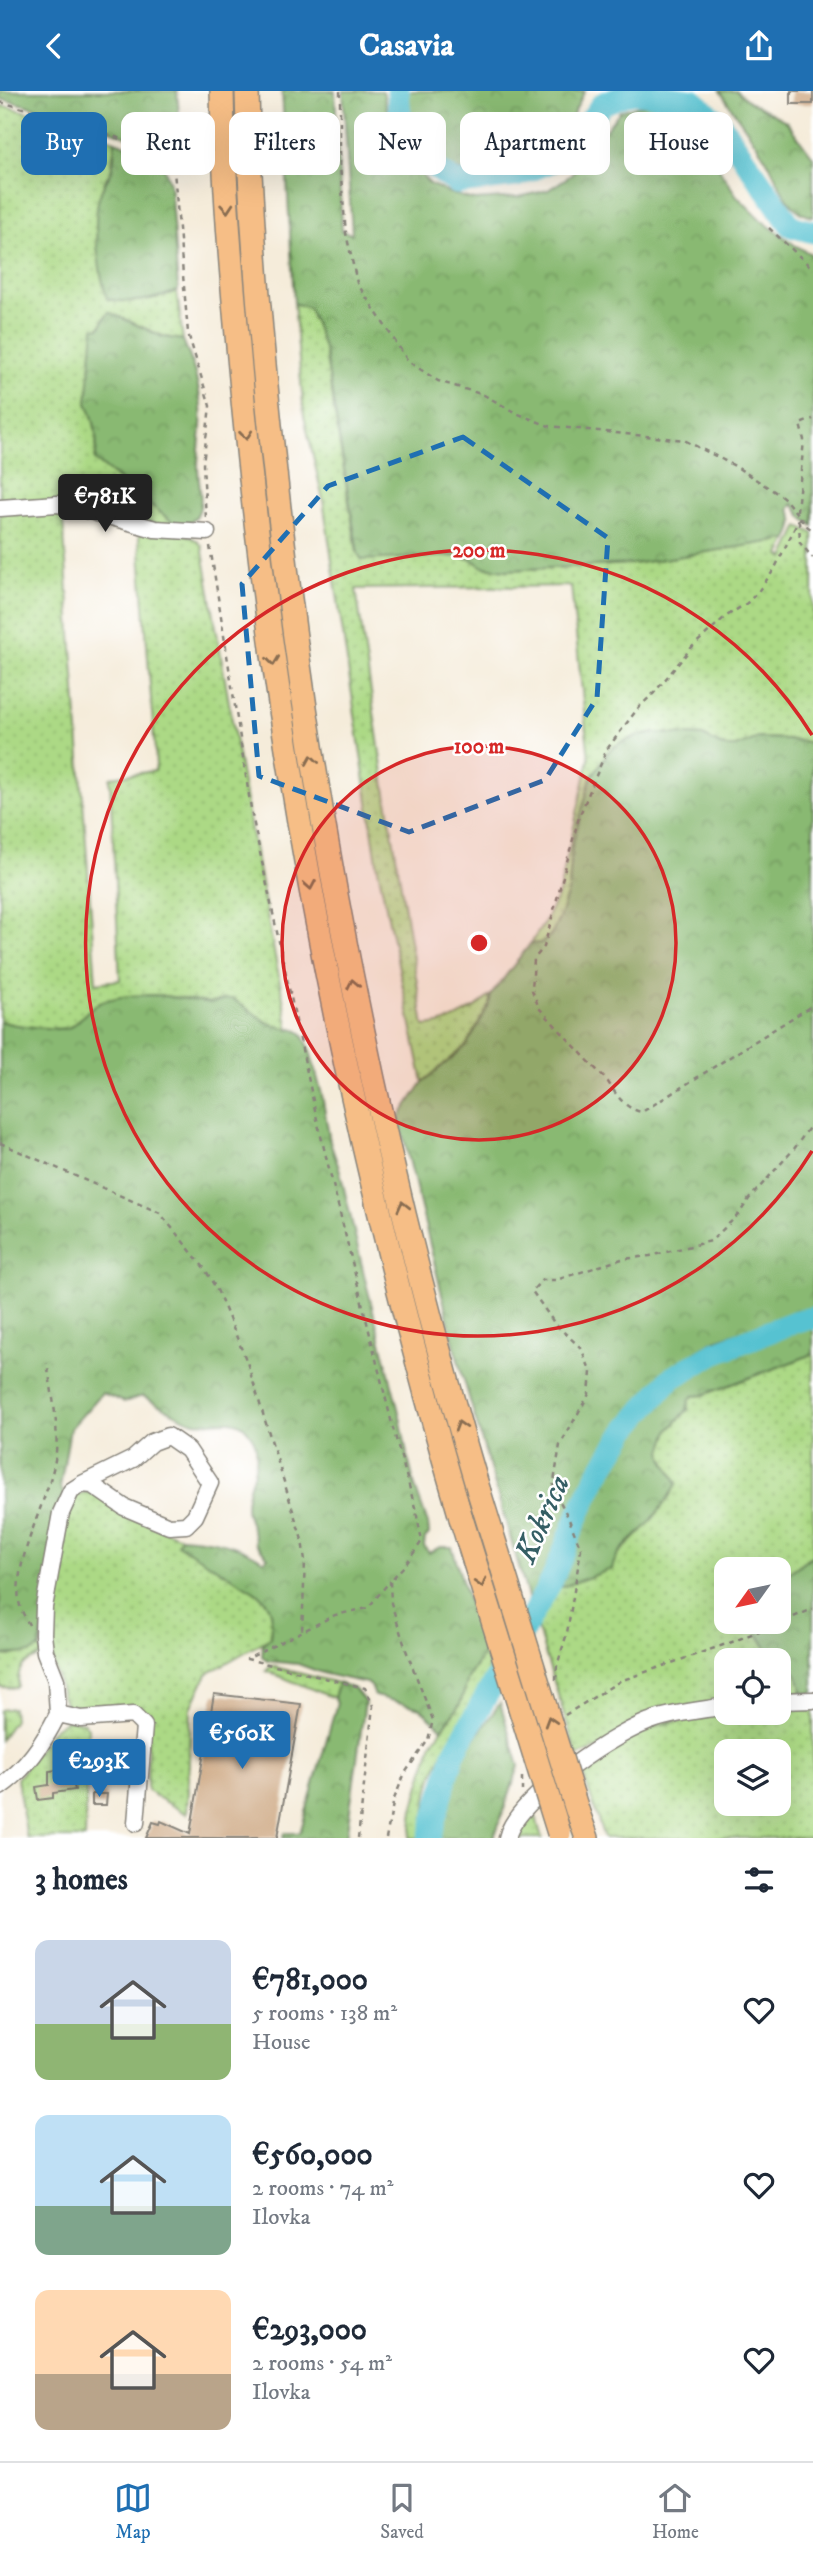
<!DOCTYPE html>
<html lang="en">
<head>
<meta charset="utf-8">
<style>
  body { margin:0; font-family:"IM FELL DW Pica",serif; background:#f6f6f7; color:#1f2937; height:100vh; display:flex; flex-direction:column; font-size:26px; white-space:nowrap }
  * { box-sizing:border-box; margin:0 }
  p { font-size:23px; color:#747a83 }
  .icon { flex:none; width:38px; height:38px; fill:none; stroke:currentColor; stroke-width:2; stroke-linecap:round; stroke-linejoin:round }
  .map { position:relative; height:1747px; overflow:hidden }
  .sheet { display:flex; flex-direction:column; background:#fff; flex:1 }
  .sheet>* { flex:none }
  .guide { position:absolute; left:21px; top:21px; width:772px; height:63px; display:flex; gap:14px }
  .needle { width:46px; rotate:237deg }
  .tools { position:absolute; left:714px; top:1466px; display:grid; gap:14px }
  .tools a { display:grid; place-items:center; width:77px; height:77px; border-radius:14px; background:#fff; box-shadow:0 7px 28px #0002; font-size:35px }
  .price { position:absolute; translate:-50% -60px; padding:0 16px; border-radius:7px; background:#1f6fb2; color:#fff; font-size:23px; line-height:46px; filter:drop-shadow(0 2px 4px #0008) }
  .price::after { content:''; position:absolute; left:50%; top:42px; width:21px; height:16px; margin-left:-10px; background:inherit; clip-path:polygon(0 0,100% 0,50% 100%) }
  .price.active { background:#222; color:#fff }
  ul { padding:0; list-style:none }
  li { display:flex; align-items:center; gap:21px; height:175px; padding:0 35px }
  li span { display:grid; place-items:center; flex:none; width:196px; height:140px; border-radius:14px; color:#555 }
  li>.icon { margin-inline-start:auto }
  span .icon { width:84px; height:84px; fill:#fffc; stroke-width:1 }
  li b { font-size:30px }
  h2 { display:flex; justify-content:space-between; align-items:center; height:84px; padding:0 35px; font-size:30px }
  .chip { padding:0 24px; border-radius:14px; background:#fff; box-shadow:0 7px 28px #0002; font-size:24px; line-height:63px }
  .chip.active { background:#1f6fb2; color:#fff }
  header { display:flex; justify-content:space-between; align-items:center; height:91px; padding:0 35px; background:#1f6fb2; color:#fff; font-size:32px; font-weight:800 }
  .dock { display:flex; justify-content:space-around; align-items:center; height:98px; border-top:2px solid #e0e1e3; background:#fff; font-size:19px; color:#747a83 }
  .dock a { display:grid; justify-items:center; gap:4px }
  .dock .active { color:#1f6fb2 }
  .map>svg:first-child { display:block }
  .grass { fill:url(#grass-dots); stroke:#647a50; stroke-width:2; fill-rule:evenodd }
  .forest { fill:url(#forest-crowns); stroke:#526a47; stroke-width:2 }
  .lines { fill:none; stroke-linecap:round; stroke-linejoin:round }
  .river { stroke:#57c2d1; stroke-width:23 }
  .building { fill:#d1af8c }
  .minor-casing { stroke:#88847b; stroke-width:19 }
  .highway-casing { stroke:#88847b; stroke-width:26 }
  .path { stroke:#88847b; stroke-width:2.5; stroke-dasharray:5 5; stroke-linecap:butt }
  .minor { stroke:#fff; stroke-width:16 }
  .highway { stroke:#f6be86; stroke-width:23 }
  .highway-bridge-casing { stroke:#88847b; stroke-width:26; stroke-linecap:butt }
  .highway-bridge { stroke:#f6be86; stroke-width:23 }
  .oneway { stroke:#896d51 }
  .marked { fill:none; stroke:#1f6fb2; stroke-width:5; stroke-dasharray:14 9; stroke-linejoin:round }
  .ring { fill:none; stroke:#d62828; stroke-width:3.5 }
  .labels { text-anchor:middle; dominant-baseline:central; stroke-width:5; stroke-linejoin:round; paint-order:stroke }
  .water-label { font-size:32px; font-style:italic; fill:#345e64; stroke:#fff }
  .centre { fill:#d62828; stroke:#fff; stroke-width:3.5 }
  .ring-label { font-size:21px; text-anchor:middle; font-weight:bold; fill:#d62828; stroke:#fff; stroke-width:5; stroke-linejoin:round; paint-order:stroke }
</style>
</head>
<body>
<header><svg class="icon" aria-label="back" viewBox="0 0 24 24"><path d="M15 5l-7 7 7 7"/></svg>Casavia<svg class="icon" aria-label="share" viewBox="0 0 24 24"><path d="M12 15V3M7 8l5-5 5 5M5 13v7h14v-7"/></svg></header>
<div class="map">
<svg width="813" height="1747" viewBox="0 0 813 1747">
  <defs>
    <pattern id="grass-dots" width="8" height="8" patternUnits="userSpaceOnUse" patternTransform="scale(1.75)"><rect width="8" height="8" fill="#acd985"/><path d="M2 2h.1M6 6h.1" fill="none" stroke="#93ba72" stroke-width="1.8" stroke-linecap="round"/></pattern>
    <pattern id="forest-crowns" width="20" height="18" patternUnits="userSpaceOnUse" patternTransform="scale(1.75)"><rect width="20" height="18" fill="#89b972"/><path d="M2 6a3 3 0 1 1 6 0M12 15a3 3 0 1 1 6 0" fill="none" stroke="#769e62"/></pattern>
  </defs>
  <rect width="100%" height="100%" fill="#fff"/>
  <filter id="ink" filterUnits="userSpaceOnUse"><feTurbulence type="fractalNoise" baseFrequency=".0143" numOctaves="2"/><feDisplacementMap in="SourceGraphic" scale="14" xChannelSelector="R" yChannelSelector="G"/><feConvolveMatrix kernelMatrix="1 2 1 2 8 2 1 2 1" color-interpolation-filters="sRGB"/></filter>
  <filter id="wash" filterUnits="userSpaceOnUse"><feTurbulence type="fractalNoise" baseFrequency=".00686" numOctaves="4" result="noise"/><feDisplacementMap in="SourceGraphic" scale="28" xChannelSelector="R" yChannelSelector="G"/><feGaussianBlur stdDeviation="1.57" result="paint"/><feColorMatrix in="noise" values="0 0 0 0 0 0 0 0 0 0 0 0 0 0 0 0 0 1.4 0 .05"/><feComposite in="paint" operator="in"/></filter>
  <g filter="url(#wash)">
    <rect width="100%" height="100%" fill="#f5ecda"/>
    <path class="grass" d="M0,14L76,34L115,50L111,81L106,87L99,108L98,130L157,207L177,200L183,249C155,247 133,227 106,224L100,236L87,312C95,328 99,351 95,368L181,438L128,427L0,415Z
      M294,212L309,217L325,260L357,462L453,465L471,468L484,476L506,479L633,473L788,448L780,464L784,467L799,435L813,442V652L786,648L759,647L736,656H724L703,645L657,642L638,645L620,652L609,660L591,687L572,755L569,798L559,828L551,844L542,852L530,853L544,832L559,802L589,668L571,495L356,498L385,697L424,935C449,934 472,920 491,904L489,914L466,955L423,991L378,778L323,409L304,325Z
      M62,416L96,892L120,889L110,689L111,686L155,680L156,674L138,435C157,439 190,438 202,455L252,745L289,939L266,931L233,908H227L211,912L158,904L122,906L95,914L69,937L60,938L12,934L0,930V420Z
      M813,1263V1464L779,1489V1479H726V1531H755L759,1544L775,1570H726V1609L577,1665L536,1533L557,1492L562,1496C579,1486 599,1477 614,1466C637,1448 664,1417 677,1392L663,1367L662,1360L669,1339L688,1318L689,1309L693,1305L703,1304Z
      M86,1401H92L155,1436L181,1446L178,1453L259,1503C275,1517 272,1527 270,1547L207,1583L191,1617L187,1723L147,1700L148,1628L145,1620L82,1622L69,1620L62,1605L46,1543L64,1427L76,1404Z
      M40,1557L43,1564C24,1573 18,1572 18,1595L16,1597L0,1596V1564L10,1565Z
      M484,1562L490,1582C470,1619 443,1652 430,1693C425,1711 426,1729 421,1747H410L413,1719L431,1654L460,1613L469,1585Z
      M271,1575L338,1592L334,1607L266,1580Z
      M779,1576L784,1578L789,1576C798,1582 802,1591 802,1602L779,1604Z
      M813,1614V1747H604L581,1676L635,1643L653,1635L726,1622H779V1615ZM726,1661H779V1713H726Z
      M13,1617L14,1629L0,1649V1619Z
      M68,1629L84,1631L88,1637L85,1747H27L17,1688L54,1637Z
      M532,1714L542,1747H511Z"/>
    <path class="forest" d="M0,0H177L182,62C159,65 137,48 115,41C78,27 39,17 0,8Z
      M282,0H335L342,140L352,143L343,0H383L392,44L408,71L430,93L449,102L474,109L519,106L548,99L571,84L620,20L636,15L662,12L682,23L698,37L721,81L737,105L761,129L796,155L813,164V435L802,426L793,413L789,418C796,429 794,437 788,448L633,473L506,479L483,476L471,468L453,465L362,469L358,463L325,260L309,217L294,212Z
      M407,0H585C576,16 568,39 555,51C537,69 515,76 491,78C476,80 458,82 443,75C419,64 409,24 407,0Z
      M720,0H736L750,11L786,30L813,66V126C785,120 779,89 766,68C752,45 735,23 720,0Z
      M115,50L148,62L158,69L165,79L170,93L178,197L177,200C154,209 131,214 107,208C99,181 92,134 99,106C102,97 106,90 111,82C115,74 114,59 115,50Z
      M109,221L163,246L183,249C193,271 199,292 201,317C203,336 198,356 198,376C198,401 211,423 181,438L95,369C99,351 95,328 87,312L94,237L100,236Z
      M657,642L703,645L724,656H736L758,647L786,648L813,652V1217L715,1249L696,1260L666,1286L628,1329L610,1355L585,1401L563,1453L530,1513L458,1269L399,1027L423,991L466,955L489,914L491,904L530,853L542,852L551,844L559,828L569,798L572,755L591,687L609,660L620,652L638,645Z
      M158,904L210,912L227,908H233L266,931L289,939L292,937L302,942L309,956L322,1004L330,1051L340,1080L365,1188L400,1325L407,1363L415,1396L428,1433L429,1443L425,1447L424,1455L429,1462L440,1456H452L484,1562L469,1585L460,1613L442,1638L420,1617L375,1605L371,1595L366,1592L325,1583L298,1573L267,1570L262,1565L263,1553L270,1547C272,1527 275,1517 259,1503L177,1453L181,1446C212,1448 239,1453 264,1470L268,1466L255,1452C256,1439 246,1430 246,1416C245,1397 259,1378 256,1358C256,1353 253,1347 250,1343C236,1319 212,1337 191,1330C176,1325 158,1313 143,1305L124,1311L102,1302L70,1338L60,1396L64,1403L40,1557L31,1562L0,1564V930C12,934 60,941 70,936C79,932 85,920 94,915C112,904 138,904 158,904Z
      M813,1234V1263L703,1304L693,1305L689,1309L688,1318L669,1339L662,1360L663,1367L677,1392C670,1406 660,1417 651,1430C638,1447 617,1455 612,1478L562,1496L557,1492L573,1455L580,1427L602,1388L630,1342L672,1292L705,1273L800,1236Z
      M813,1464V1602H802C802,1591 798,1583 789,1576L784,1578L779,1576V1570H775L759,1544L755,1531H779V1489Z
      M338,1592L354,1597L365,1611L346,1747H283L284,1742H300L337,1612L334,1607Z
      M500,1612L519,1675L494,1747H439L463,1664Z"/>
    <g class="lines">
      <path class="river" d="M398,0C400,52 415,64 457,92L516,85L565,65L602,13L632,1L694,10L719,31L791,135L813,141
        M429,1747L454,1662L552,1489L578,1425L597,1385L626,1339L670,1288L714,1262L797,1230L813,1227"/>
    </g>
    <g id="blocks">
      <path class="building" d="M791,0H813V13H791Z
        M214,1603L301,1613L277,1747H146L153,1731L160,1733L161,1730L190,1743Z
        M70,1677L75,1699L53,1702V1707L38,1709L36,1696L49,1694V1680Z
        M92,1703H107L106,1714H92Z"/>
    </g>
  </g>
  <g filter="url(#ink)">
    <use href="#blocks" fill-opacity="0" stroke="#88847b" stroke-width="2"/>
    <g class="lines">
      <g class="minor-casing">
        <path id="minor" d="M0,417L57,413L72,415L155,438L207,441
          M779,1610L813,1609
          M58,1623L56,1589L45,1561L43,1543L44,1516L61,1422L71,1400L82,1393L92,1394L124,1416L169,1435L186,1434L195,1425L210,1392L188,1359L168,1345L152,1351L133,1368L82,1393
          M0,1696C27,1677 43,1653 58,1623L81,1628L133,1624L144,1635L136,1732
          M507,1747C515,1708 618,1639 656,1628C679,1621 703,1619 726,1615"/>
      </g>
      <g class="highway-casing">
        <path id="highway" d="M222,0C224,107 234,214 244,320C280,695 355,1065 461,1427
          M247,0C250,134 262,266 277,399C314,738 382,1074 479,1401
          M577,1719L587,1747"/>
      </g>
      <path class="path" d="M340,0V76L346,142L357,192L408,270L438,290L484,304L516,322L549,335L684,349L735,375L783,406L808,436L813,439
        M0,11L76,31L173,68L188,242L210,315L203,373L206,428
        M769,137L813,178
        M797,420L804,349L800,333L813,328
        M800,426L774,479L757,502L747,512L725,526L692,556L654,602L639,616L607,658L579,726L544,856L534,868L532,899L539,917L608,991C617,1005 625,1018 642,1021L813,914
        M799,430L800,452L813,467
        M210,455L252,724L318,1033L393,1337L416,1420L422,1450L406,1473L390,1490L391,1512L406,1559L433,1629L428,1649L405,1682L394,1708L386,1747
        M0,1052L160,1122L205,1178L218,1201L247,1271L302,1449L305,1470L302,1541
        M29,1534C26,1528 22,1521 20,1515C10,1475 48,1410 55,1369C60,1337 52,1303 47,1272
        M556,1589L557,1575L567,1542L581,1458L568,1426L553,1397L560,1354L589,1303L591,1281L581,1257L555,1233L532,1200L542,1189H556L622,1168L650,1165L711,1150L739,1123L749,1108L794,1058L813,1031
        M565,1624L620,1590L732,1551L813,1518
        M522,1686V1700
        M358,1747L373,1615L365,1597L247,1568L335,1524L368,1517L390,1490"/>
      <use href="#minor" class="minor"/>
      <use href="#highway" class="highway"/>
      <g class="highway-bridge-casing">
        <path id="highway-bridge" d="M479,1401L577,1719
          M461,1427L559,1742"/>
      </g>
      <use href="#highway-bridge" class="highway-bridge"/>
    </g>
    <defs><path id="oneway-chevron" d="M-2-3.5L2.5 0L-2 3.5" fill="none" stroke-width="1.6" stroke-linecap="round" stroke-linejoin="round" transform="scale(1.75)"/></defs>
    <g class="oneway">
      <use href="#oneway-chevron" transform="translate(227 117) rotate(86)"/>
      <use href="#oneway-chevron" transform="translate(246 344) rotate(84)"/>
      <use href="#oneway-chevron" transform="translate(273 570) rotate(83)"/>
      <use href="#oneway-chevron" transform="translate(312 669) rotate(-99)"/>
      <use href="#oneway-chevron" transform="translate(310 794) rotate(80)"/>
      <use href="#oneway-chevron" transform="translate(353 893) rotate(-101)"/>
      <use href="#oneway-chevron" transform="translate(403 1115) rotate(-104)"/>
      <use href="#oneway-chevron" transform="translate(460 1335) rotate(-107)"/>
      <use href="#oneway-chevron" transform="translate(481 1492) rotate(73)"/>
      <use href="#oneway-chevron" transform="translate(550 1630) rotate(-107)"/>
    </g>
  </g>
  <path class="marked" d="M463,346L608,447L597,607L545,689L409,741L259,685L242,493L328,395Z"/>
  <circle cx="479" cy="852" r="197" fill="#d62828" fill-opacity=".12"/>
  <g class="ring">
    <circle cx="479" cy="852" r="197"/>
    <path d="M812 1060A393 393 0 1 1 812 644"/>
  </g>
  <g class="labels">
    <g class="water-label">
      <text transform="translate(543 1428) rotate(-66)">Kokrica</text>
    </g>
  </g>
  <circle cx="479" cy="852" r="10" class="centre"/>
  <g class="ring-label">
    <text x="479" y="466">200 m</text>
    <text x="479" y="662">100 m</text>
  </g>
</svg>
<div class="tools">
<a><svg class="needle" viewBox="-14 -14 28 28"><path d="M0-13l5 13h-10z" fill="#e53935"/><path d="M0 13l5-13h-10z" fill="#747a83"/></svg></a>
<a><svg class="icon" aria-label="locate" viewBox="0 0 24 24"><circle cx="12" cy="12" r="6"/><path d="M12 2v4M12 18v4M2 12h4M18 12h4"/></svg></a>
<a><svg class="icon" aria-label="layers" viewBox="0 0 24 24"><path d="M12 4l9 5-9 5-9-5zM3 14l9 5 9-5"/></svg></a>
</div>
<b class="price active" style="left:105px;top:443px">€781K</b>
<b class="price" style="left:242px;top:1680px">€560K</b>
<b class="price" style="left:99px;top:1708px">€293K</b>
<div class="guide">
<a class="chip active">Buy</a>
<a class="chip">Rent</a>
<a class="chip">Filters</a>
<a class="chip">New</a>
<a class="chip">Apartment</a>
<a class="chip">House</a>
</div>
</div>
<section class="sheet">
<h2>3 homes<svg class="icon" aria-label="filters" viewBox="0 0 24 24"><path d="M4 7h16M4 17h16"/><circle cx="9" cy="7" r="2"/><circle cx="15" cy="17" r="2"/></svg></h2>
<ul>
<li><span style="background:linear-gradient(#c9d6e8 60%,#8fb573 0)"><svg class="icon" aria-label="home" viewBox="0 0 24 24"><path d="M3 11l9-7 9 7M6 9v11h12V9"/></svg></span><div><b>€781,000</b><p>5 rooms · 138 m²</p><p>House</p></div><svg class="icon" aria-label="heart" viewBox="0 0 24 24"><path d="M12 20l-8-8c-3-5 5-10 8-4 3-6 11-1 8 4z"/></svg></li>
<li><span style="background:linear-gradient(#bfe0f5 65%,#7fa58c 0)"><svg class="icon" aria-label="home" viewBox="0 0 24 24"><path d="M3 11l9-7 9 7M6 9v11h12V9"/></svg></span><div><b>€560,000</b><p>2 rooms · 74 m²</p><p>Ilovka</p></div><svg class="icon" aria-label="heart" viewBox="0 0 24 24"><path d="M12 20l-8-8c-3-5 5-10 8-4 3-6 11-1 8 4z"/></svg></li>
<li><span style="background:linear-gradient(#ffd9b3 60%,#b9a48a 0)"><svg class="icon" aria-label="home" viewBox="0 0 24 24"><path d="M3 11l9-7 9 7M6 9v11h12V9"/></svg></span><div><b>€293,000</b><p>2 rooms · 54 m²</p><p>Ilovka</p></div><svg class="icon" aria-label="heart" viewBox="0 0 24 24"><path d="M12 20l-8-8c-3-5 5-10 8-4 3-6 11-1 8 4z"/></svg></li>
</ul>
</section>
<nav class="dock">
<a class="active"><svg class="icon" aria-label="map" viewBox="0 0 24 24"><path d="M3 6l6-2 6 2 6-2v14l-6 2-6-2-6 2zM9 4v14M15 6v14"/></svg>Map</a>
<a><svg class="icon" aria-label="saved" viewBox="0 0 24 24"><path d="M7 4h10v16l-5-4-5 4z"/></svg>Saved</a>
<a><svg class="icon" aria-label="home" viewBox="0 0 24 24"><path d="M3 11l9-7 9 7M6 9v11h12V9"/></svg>Home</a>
</nav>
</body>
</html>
